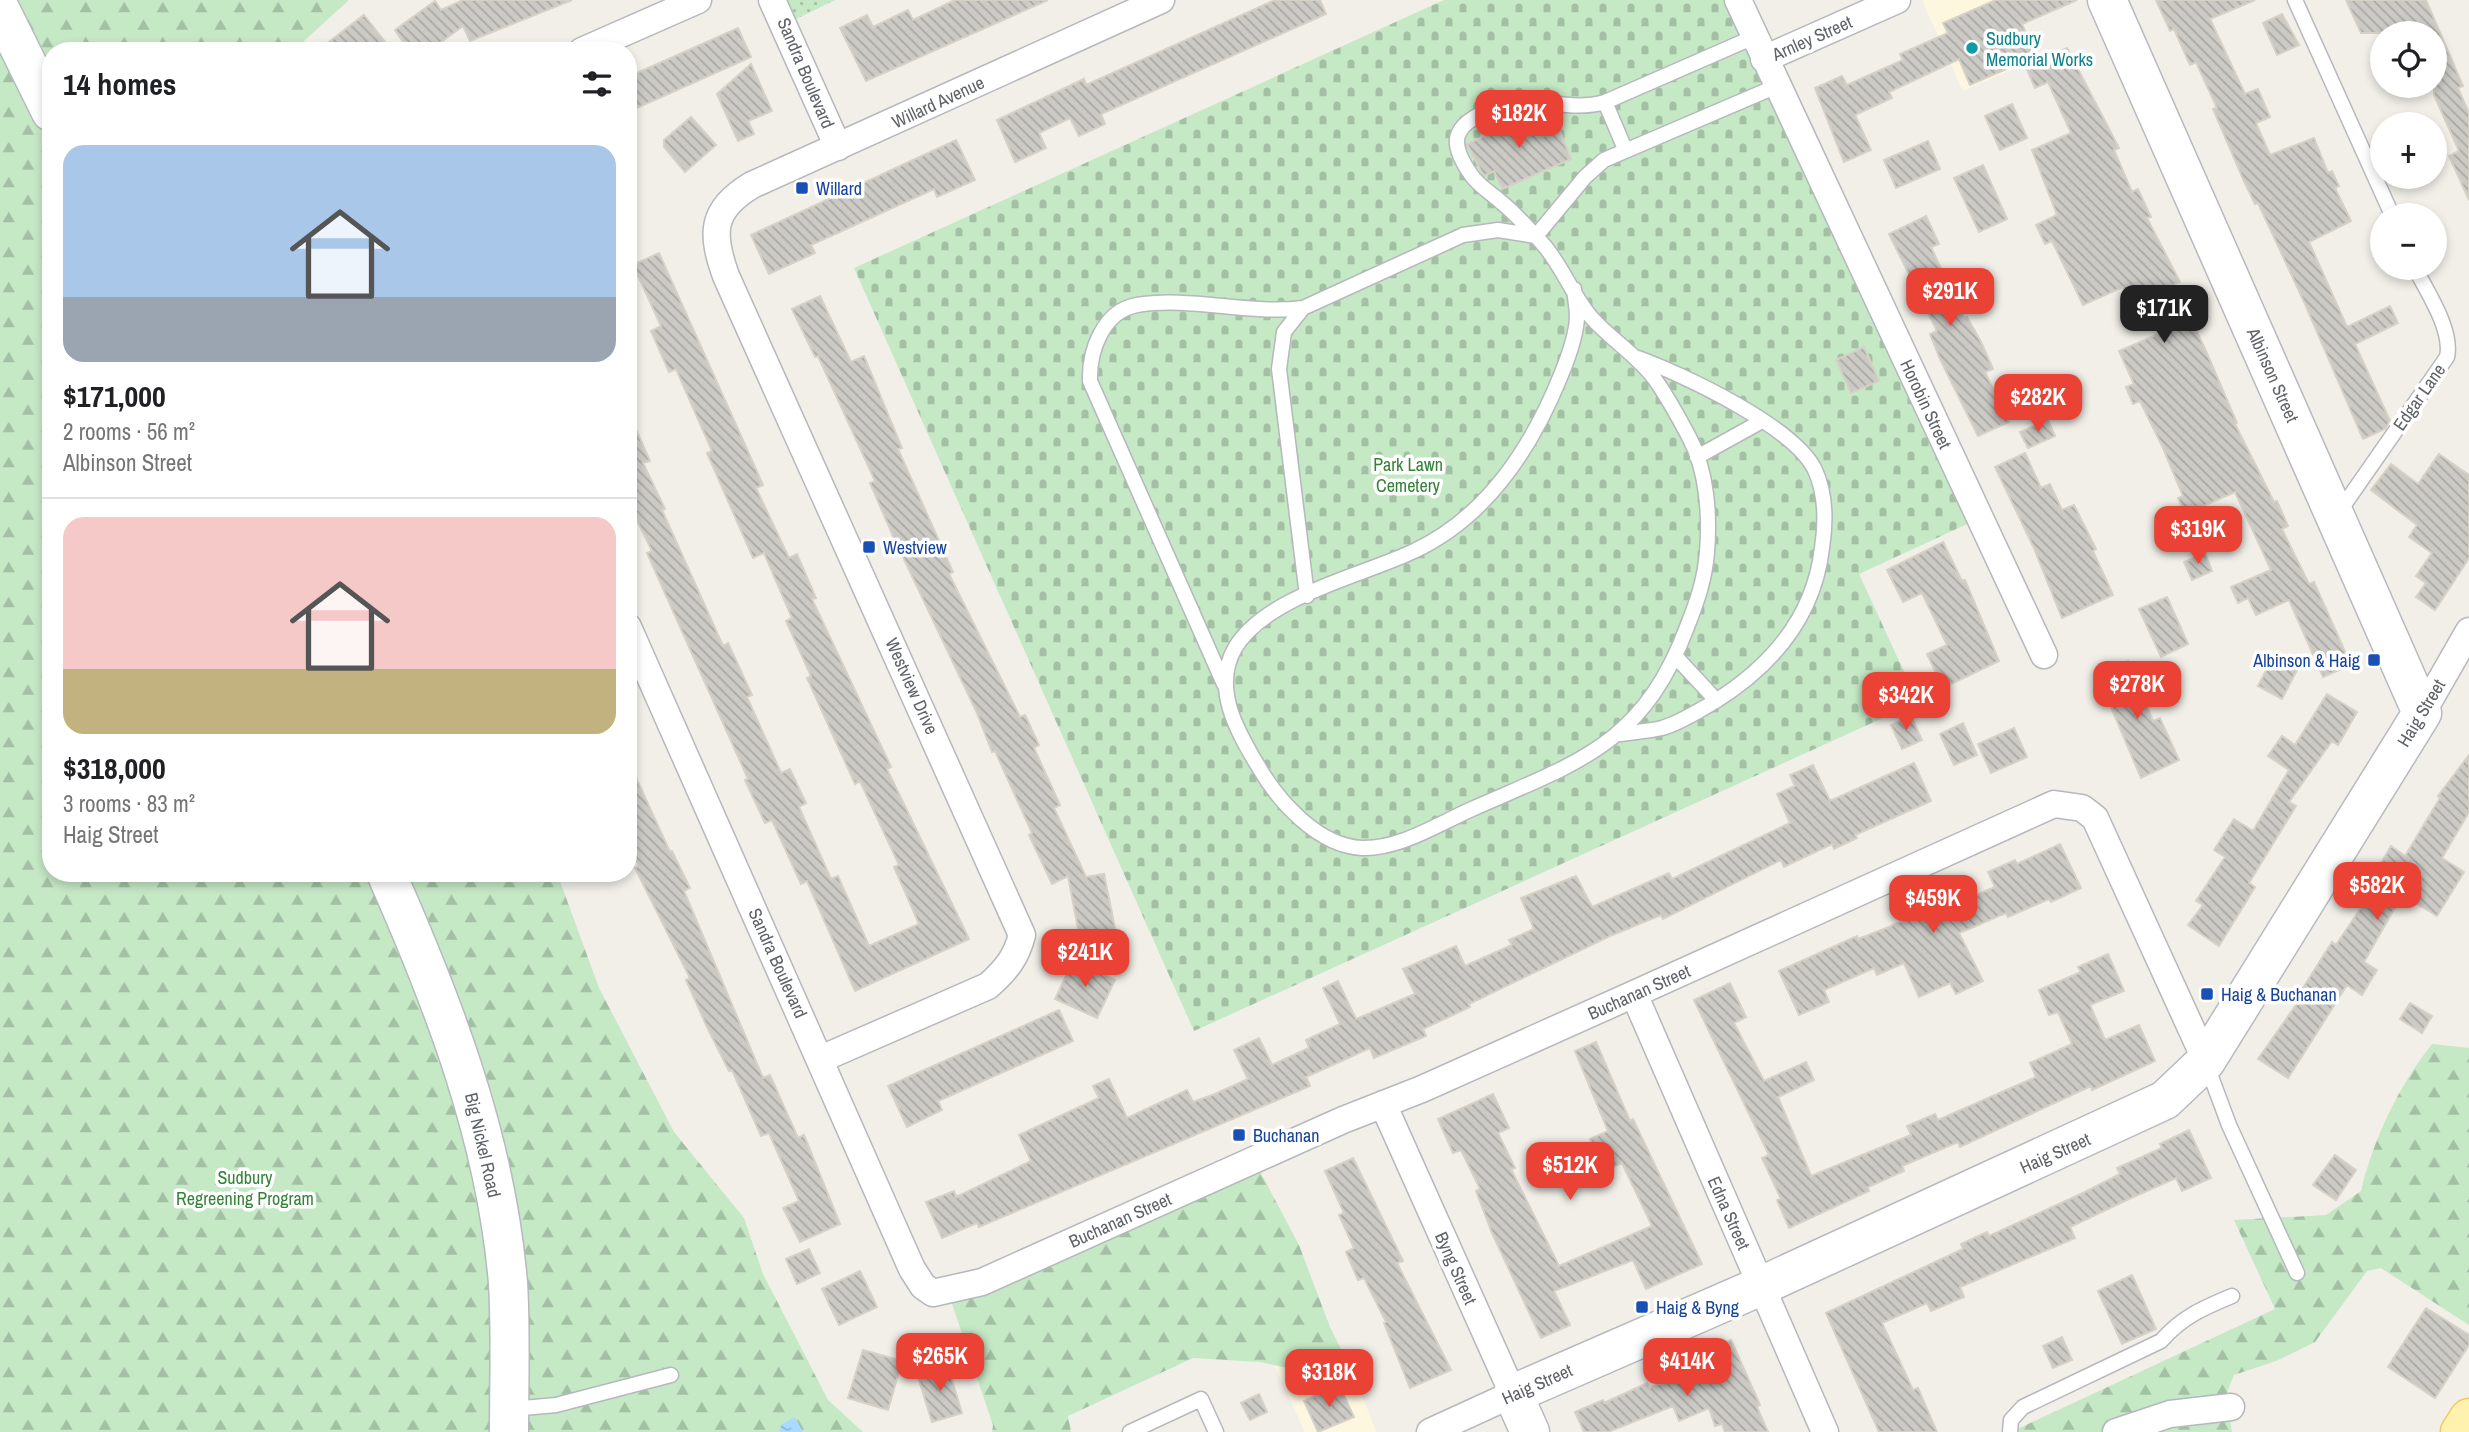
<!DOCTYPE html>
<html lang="en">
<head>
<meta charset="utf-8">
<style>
  body { margin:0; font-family:"Archivo Narrow",sans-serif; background:#f6f6f6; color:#202124; height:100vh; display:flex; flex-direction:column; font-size:26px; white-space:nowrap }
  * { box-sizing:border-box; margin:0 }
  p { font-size:23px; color:#757577 }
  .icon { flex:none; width:38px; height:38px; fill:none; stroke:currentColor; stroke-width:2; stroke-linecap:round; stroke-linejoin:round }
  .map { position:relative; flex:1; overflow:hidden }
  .drawer { position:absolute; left:42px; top:42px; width:595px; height:840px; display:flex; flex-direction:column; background:#fff; border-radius:28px; box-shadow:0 4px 10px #0003 }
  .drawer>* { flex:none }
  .buttons { position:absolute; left:2370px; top:21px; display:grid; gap:14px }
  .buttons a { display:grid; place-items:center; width:77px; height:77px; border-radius:50%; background:#fff; box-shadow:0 4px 10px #0003; font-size:35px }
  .price { position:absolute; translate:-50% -60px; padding:0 16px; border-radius:14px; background:#ea4335; color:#fff; font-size:23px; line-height:46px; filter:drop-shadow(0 2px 4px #0008) }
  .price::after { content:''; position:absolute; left:50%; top:42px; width:21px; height:16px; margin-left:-10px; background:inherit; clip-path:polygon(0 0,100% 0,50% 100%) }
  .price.current { background:#222; color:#fff }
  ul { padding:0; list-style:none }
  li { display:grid; align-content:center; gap:14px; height:371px; padding:0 21px }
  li+li { border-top:2px solid #e0e0e0 }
  li span { display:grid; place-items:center; height:217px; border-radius:21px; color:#555 }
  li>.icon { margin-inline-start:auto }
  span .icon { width:126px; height:126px; fill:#fffc; stroke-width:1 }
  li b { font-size:30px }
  h2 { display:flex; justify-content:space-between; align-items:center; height:84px; padding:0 21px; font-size:30px }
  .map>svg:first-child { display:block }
  .commercial { fill:#fef7e0 }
  .grass { fill:url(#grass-dots) }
  .forest { fill:url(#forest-firs) }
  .cemetery { fill:url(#cemetery-stones) }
  .water { fill:url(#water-ripples) }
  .building { fill:url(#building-back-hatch); stroke:#d6d1c6; stroke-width:2 }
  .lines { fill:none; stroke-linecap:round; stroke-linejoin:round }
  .lane-casing { stroke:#b5b8bc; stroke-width:17 }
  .street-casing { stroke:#b5b8bc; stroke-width:29 }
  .secondary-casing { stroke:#b6babf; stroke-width:41 }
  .primary-casing { stroke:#f2c960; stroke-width:41 }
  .lane { stroke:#fff; stroke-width:14 }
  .street { stroke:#fff; stroke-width:26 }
  .secondary { stroke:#fff; stroke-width:38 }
  .primary { stroke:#fff2af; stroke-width:38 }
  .culture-dot { fill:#0f9aa8; stroke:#fff; stroke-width:2.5 }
  .transit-dot { fill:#1a4fb4; stroke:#fff; stroke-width:2.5 }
  .labels { text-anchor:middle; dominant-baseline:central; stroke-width:7; stroke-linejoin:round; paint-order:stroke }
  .street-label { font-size:18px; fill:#5f6368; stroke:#fff }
  .culture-label { font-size:18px; fill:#0d838f; stroke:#fff; text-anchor:start }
  .transit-label { font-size:18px; fill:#164399; stroke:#fff; text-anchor:start }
  .park-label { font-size:18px; fill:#348238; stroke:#fff }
</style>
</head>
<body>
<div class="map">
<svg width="2469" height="1432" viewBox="0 0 2469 1432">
  <defs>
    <pattern id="grass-dots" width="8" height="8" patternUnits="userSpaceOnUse" patternTransform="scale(1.75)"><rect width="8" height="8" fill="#c5e8c5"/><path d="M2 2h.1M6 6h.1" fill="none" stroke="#a3c0a4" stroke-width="1.8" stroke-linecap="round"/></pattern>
    <pattern id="forest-firs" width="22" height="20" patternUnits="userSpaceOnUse" patternTransform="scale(1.75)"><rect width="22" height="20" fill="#c5e8c5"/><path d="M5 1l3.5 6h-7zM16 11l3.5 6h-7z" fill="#a3c0a4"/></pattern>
    <pattern id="cemetery-stones" width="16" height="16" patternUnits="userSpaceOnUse" patternTransform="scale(1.75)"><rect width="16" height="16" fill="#c5e8c5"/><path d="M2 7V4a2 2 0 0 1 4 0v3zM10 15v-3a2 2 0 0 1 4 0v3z" fill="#a3c0a4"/></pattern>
    <pattern id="water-ripples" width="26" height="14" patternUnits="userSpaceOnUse" patternTransform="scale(1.75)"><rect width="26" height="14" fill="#aadaff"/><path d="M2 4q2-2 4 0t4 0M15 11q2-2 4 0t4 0" fill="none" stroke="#8eb4d2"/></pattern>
    <pattern id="building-back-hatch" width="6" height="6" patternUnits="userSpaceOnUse" patternTransform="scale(1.75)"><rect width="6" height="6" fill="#cccac5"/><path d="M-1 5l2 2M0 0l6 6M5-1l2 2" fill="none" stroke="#a9a8a4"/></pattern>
  </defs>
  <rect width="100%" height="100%" fill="#f1efe8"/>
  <path class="commercial" d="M1922,0H2012L2038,58L1963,91Z
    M1274,1365L1325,1376L1355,1377L1376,1432H1305Z"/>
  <path class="grass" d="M777,0H835L788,23Z"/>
  <path class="forest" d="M0,0H349L304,41L301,51H51V873H557L599,988L674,1132L744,1218L763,1274L828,1400L863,1432H0Z
    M2432,1044L2469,1048V1325L2381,1268L2367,1271L2315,1342L2276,1361L2234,1375L2226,1395L2232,1432H2011L2275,1309L2234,1220L2326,1215L2361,1191C2374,1138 2398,1087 2432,1044Z
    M1253,1158L1299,1245L1330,1327L1355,1377L1325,1376L1260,1362L1193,1358L1068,1416L1071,1432H992L993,1425L947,1289Z"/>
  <path class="cemetery" d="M1444,0H1736L1978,519L1859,574L1918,702L1194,1031L854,268Z"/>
  <path class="water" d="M795,1417L803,1432H779L782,1424Z"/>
  <path class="building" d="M463,0H572L470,41L463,26L429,51H409L395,30L435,1L441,10Z
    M955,0H1048L866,81L840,28L867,15L873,27L908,10L913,20Z
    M1275,0H1320L1326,14L1101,114L1105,124L1079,136L1070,118L1039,133L1046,148L1015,162L997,120L1084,79L1086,85Z
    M1996,0H2077L2022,24L2036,56L1970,85L1959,59L1889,92L1892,98L1855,115L1871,150L1844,162L1815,88L1842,76L1847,85L1903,60L1900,54L1948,33L1943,23Z
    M2156,0H2255L2210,19L2245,94L2258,89L2270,117L2256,123L2270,155L2314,138L2328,173L2332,171L2339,186L2335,188L2351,221L2309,242L2347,327L2390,306L2398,323L2355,344L2390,421L2385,429L2363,439L2305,304L2258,203L2255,204L2243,179L2213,109L2217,108L2196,62L2190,65L2174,29L2170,31Z
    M2346,0H2426L2463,86L2458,88L2469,113V200L2449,156L2459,151L2434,95V33H2361Z
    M2282,14L2299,45L2277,55L2263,23Z
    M364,15L386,43L376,51H317Z
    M738,28L751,57L628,112V77Z
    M2067,48L2119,148L2114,150L2132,192L2138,189L2151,217L2147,218L2180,282L2174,284L2206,351L2237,423L2235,424L2274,502L2277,501L2288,526L2282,529L2309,584L2314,582L2351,665L2323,677L2289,600L2256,615L2248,598L2238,603L2231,587L2271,570L2235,492L2185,514L2178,498L2183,496L2163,448L2140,401L2133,404L2126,387L2134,384L2119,351L2163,332L2147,297L2131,304L2123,287L2083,305L2052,241L2045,244L2036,225L2057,215L2032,150L2071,133L2048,82L2035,88L2026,67Z
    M751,64L772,111L748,121L754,134L738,141L717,94Z
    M2012,104L2027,138L2000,150L1985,116Z
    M1519,111H1532L1543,136L1559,129L1571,159L1502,189L1494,171L1484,176L1482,173L1467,144L1504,127L1501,119Z
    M691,117L716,145L685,172L664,147V140Z
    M956,140L975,180L937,197L934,189L811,245L815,253L769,274L751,235Z
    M1928,141L1940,169L1896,188L1884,160Z
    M1983,165L2007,219L1979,232L1954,178Z
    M1926,216L1939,244L1931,247L1964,318L1967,317L1981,342L1993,369L1985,372L2009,422L1978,436L1940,359L1930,334L1937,331L1889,234Z
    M659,253L763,485L756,488L789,558L797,554L816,598L812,599L891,767L887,769L969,939L855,991L807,881L801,884L772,820L765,823L745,780L748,779L647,553L652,551L628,502V411L650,461L643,463L665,509L662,510L723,646L728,643L752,695L747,697L781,773L790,769L806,803L799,807L831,879L838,876L869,946L919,924L894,867L899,865L860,781L855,784L807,678L811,676L786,621L792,618L764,553L753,558L707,453L712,451L676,369L669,372L651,331L661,326L633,265Z
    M820,296L851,362L864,356L902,448L898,449L953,572L949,574L1020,717L1025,715L1039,745L1034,748L1060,805L1054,808L1086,877L1104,874L1118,943L1082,950L1068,876L1052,884L1029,835L1032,833L995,751L992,752L977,713L893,536L870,483L875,481L818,356L815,357L792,309Z
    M1864,347L1879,381L1851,393L1836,360Z
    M2067,386L2077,407L2054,418L2044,397Z
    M2048,420L2055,436L2028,448L2020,432Z
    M2025,453L2041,488L2050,484L2062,510L2074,505L2096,549L2093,551L2113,595L2062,618L2033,546L1995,467Z
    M2439,454L2469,475V558L2435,610L2416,597L2426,583L2416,576L2432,553L2409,537L2417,525L2371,490L2391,464L2418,484Z
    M1943,542L1962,581L1965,580L1999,661L1943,688L1927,654L1947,645L1922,593L1903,602L1887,570Z
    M2205,553L2212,571L2192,580L2184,562Z
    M2167,597L2188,644L2161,657L2139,609Z
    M2273,657L2297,670L2282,699L2258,686Z
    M2128,661L2153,721L2160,718L2179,760L2141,778L2097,674Z
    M2327,694L2357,712L2338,745L2332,741L2289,802L2296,806L2249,883L2255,887L2219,946L2188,925L2203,905L2196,901L2225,857L2214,850L2234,819L2253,831L2289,770L2268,756L2282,736L2295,745Z
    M1911,716L1922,740L1902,749L1891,725Z
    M1963,723L1977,755L1954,765L1940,734Z
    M2014,728L2027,757L1991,773L1978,744Z
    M2469,755V812L2442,858L2464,872L2437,916L2402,895L2364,962L2377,970L2362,995L2347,985L2288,1078L2258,1059L2301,998L2298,996L2332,942L2336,945L2362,906L2358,903L2391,846L2405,856L2440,798L2438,796Z
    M628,760L670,852L672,851L690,888L684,891L763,1078L770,1075L798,1138L804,1135L840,1224L800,1242L783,1208L799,1201L769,1133L761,1136L732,1070L729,1071L706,1025L686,980L690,978L635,868L639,866L628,842Z
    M1914,763L1931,801L1855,835L1857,838L1834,849L1832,844L1784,867L1781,860L1663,919L1661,915L1610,936L1469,1004L1470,1007L1423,1029L1426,1036L1374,1058L1370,1048L1306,1077L1310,1086L979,1227L977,1223L942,1238L926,1202L954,1191L956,1197L1031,1161L1019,1135L1099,1098L1093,1086L1109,1079L1127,1118L1187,1090L1193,1102L1215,1094L1248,1079L1234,1050L1259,1038L1272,1065L1309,1048L1306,1040L1340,1024L1323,988L1338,981L1356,1019L1415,994L1403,969L1456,946L1465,966L1512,945L1509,940L1534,929L1521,898L1576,876L1592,907L1669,873L1672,879L1790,823L1777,794L1795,786L1790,775L1813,765L1830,801Z
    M2060,844L2081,888L2051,902L2049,899L2008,917L2006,913L1959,933L1983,981L1956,994L1950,983L1919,997L1904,963L1877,975L1874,968L1824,990L1829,1002L1799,1015L1779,971L1857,936L1858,939L1889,927L1934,906L1936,912L1995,887L1988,872L2015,860L2017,864Z
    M2108,954L2124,991L2090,1005L2105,1040L2139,1025L2155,1061L2092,1090L2091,1086L1960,1147L1958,1142L1902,1166L1904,1171L1868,1187L1869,1191L1789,1228L1777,1200L1781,1199L1762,1158L1769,1155L1694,1000L1730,983L1746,1017L1734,1023L1764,1081L1806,1062L1814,1080L1778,1097L1811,1176L1911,1135L1907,1126L1935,1114L1938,1120L2036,1077L2030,1063L2072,1044L2058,1012L2049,1015L2039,990L2081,972L2078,967Z
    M1073,961L1115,980L1097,1018L1055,999Z
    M2410,1003L2432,1016L2422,1033L2400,1019Z
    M1059,1010L1073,1041L938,1101L942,1110L907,1127L888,1086Z
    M1596,1042L1630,1121L1633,1119L1702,1264L1646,1289L1633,1260L1554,1291L1570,1325L1541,1338L1492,1233L1476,1191L1480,1189L1461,1150L1453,1153L1438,1119L1493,1094L1509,1128L1498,1133L1515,1168L1511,1169L1559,1266L1652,1226L1622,1163L1604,1171L1590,1139L1608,1131L1575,1051Z
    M2189,1130L2211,1178L2182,1191L2176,1178L2131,1198L2070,1227L2075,1238L1960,1287L1964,1297L1931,1311L1927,1303L1882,1323L1913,1390L1918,1388L1937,1432H1879L1826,1313L1963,1249L1961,1244L1987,1232L1989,1236L2085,1192L2120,1174L2117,1168L2162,1148L2160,1144Z
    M2335,1155L2356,1170L2336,1200L2313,1185Z
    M1353,1158L1403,1261L1397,1263L1451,1370L1410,1388L1384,1323L1386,1322L1364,1278L1358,1280L1346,1252L1354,1248L1339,1215L1344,1213L1325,1171Z
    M809,1249L820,1273L797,1284L786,1259Z
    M860,1271L877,1307L839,1325L822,1289Z
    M2132,1275L2156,1329L2122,1344L2098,1291Z
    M2426,1308L2469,1335V1345L2435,1398L2388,1367Z
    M2062,1337L2072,1360L2053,1368L2043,1346Z
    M1731,1340L1760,1405L1757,1407L1768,1432H1725L1722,1424L1715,1426L1709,1408L1679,1421L1673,1406L1608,1432H1584L1575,1412L1603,1400L1604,1403L1647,1383L1650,1388L1710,1362L1705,1352Z
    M863,1350L902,1361L888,1410L848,1398Z
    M947,1364L962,1413L932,1422L917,1374Z
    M1339,1385L1354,1417L1318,1432L1304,1401Z
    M1259,1394L1267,1412L1250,1420L1241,1403Z"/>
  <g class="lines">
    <g class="lane-casing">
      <path id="lane" d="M2295,0L2392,215
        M1605,102L1625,149
        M1574,289C1575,298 1577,309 1577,318C1576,336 1568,358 1561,375C1532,447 1487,517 1414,551C1362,576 1266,596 1235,648C1212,688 1237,731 1258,766C1278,801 1318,846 1362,848C1400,849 1438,824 1472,809C1578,762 1643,745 1687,627C1697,602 1705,579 1707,552C1710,515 1707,470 1689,437C1679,418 1667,396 1654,378C1637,355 1610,339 1591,317C1572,295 1562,265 1542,243C1529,229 1516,214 1501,202C1491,193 1479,186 1472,176C1464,165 1451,144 1460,131C1464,123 1475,117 1482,113C1530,86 1559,115 1605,102L1754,37
        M1697,457L1762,421
        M2339,512L2447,357C2453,330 2427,292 2415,268
        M1307,596L1279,369L1284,332L1303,308L1463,235L1498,230L1536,236L1585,177L1604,160L1777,86
        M1676,657L1716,700
        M1224,684L1090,381C1089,351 1103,311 1137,305C1191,296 1248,315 1303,308
        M1620,734C1634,732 1649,731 1662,728C1680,723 1698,711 1714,702C1772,666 1814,617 1822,548C1826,522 1826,494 1815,470C1795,427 1682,374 1638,358
        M2207,1066L2229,1125L2297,1273
        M512,1409L556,1405L671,1375
        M1130,1432L1201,1399L1216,1432
        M2010,1432L2011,1420L2023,1407L2161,1341C2182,1317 2203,1308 2232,1296"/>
    </g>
    <g class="street-casing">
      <path id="street" d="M772,0L838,147
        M1738,0L2044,655
        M582,51L698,0
        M1764,59L1897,0
        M628,627L912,1269L923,1286L933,1293L982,1282L1343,1120L1422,1089L1634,994L2054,804L2082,808L2095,818L2206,1061
        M2422,713L2469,631
        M1634,994L1825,1432
        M821,1059L988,986C1006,970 1016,958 1022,935L726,276C711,234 710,210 752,185L1161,0
        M1383,1104L1513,1394L1430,1432
        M2116,1432L2170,1414L2231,1407"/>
    </g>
    <g class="secondary-casing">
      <path id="secondary" d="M0,9L51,112
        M386,873C444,1004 496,1139 508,1283C511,1333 509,1383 509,1432
        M1530,1432L1513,1394L1761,1286L2165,1100L2206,1061L2422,713L2107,0"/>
    </g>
    <g class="primary-casing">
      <path id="primary" d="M2460,1432L2469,1418"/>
    </g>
    <use href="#lane" class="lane"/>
    <use href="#street" class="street"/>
    <use href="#secondary" class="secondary"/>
    <use href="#primary" class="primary"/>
  </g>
  <circle class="culture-dot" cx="1972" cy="48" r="7"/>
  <g class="transit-dot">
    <rect x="795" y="181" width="14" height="14" rx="3.5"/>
    <rect x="862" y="540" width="14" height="14" rx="3.5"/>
    <rect x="2367" y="653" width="14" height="14" rx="3.5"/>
    <rect x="2200" y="987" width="14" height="14" rx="3.5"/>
    <rect x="1232" y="1128" width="14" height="14" rx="3.5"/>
    <rect x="1635" y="1300" width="14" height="14" rx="3.5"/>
  </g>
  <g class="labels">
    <g class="street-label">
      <text transform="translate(1812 38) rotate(-24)">Arnley Street</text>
      <text transform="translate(806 73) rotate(67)">Sandra Boulevard</text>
      <text transform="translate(938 102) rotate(-25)">Willard Avenue</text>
      <text transform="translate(2273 375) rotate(66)">Albinson Street</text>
      <text transform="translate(2419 397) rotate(-55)">Edgar Lane</text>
      <text transform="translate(1926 404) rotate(65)">Horobin Street</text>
      <text transform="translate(912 686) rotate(66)">Westview Drive</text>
      <text transform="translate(2421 713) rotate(-59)">Haig Street</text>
      <text transform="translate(778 963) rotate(66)">Sandra Boulevard</text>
      <text transform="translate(1639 992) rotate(-24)">Buchanan Street</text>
      <text transform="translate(483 1145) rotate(77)">Big Nickel Road</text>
      <text transform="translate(2055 1153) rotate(-24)">Haig Street</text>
      <text transform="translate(1729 1213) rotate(66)">Edna Street</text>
      <text transform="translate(1120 1220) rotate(-24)">Buchanan Street</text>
      <text transform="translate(1456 1268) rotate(66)">Byng Street</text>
      <text transform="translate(1537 1384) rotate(-24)">Haig Street</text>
    </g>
    <g class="culture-label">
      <text x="1986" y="38">Sudbury<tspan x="1986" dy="21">Memorial Works</tspan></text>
    </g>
    <g class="transit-label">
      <text x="816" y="188">Willard</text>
      <text x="883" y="547">Westview</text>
      <text x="2360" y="660" text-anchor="end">Albinson &amp; Haig</text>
      <text x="2221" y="994">Haig &amp; Buchanan</text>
      <text x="1253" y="1135">Buchanan</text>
      <text x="1656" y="1307">Haig &amp; Byng</text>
    </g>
    <g class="park-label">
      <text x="1408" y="464">Park Lawn<tspan x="1408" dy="21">Cemetery</tspan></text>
      <text x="245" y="1177">Sudbury<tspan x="245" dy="21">Regreening Program</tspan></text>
    </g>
  </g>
</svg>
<div class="buttons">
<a><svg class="icon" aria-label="locate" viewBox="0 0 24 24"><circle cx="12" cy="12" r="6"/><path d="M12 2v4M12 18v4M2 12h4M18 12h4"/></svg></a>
<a>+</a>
<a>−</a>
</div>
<b class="price" style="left:1519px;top:150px">$182K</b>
<b class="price" style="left:1950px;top:328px">$291K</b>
<b class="price current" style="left:2164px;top:345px">$171K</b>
<b class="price" style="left:2038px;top:434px">$282K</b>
<b class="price" style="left:2198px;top:566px">$319K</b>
<b class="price" style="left:2137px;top:721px">$278K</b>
<b class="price" style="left:1906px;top:732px">$342K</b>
<b class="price" style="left:2377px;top:922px">$582K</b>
<b class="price" style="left:1933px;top:935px">$459K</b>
<b class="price" style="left:1085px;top:989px">$241K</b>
<b class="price" style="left:1570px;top:1202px">$512K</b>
<b class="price" style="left:940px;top:1393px">$265K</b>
<b class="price" style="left:1687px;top:1398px">$414K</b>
<b class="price" style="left:1329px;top:1409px">$318K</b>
<section class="drawer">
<h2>14 homes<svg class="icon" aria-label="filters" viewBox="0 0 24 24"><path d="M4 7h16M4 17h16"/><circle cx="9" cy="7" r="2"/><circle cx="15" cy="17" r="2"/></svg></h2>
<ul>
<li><span style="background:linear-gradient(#a9c7e8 70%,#9aa5b1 0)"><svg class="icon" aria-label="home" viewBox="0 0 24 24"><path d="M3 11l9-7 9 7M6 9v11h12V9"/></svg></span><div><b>$171,000</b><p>2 rooms · 56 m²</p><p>Albinson Street</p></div></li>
<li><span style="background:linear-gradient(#f6c9c9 70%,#c2b280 0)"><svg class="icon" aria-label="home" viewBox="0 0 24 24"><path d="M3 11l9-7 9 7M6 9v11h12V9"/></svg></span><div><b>$318,000</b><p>3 rooms · 83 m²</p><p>Haig Street</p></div></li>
</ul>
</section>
</div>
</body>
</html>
